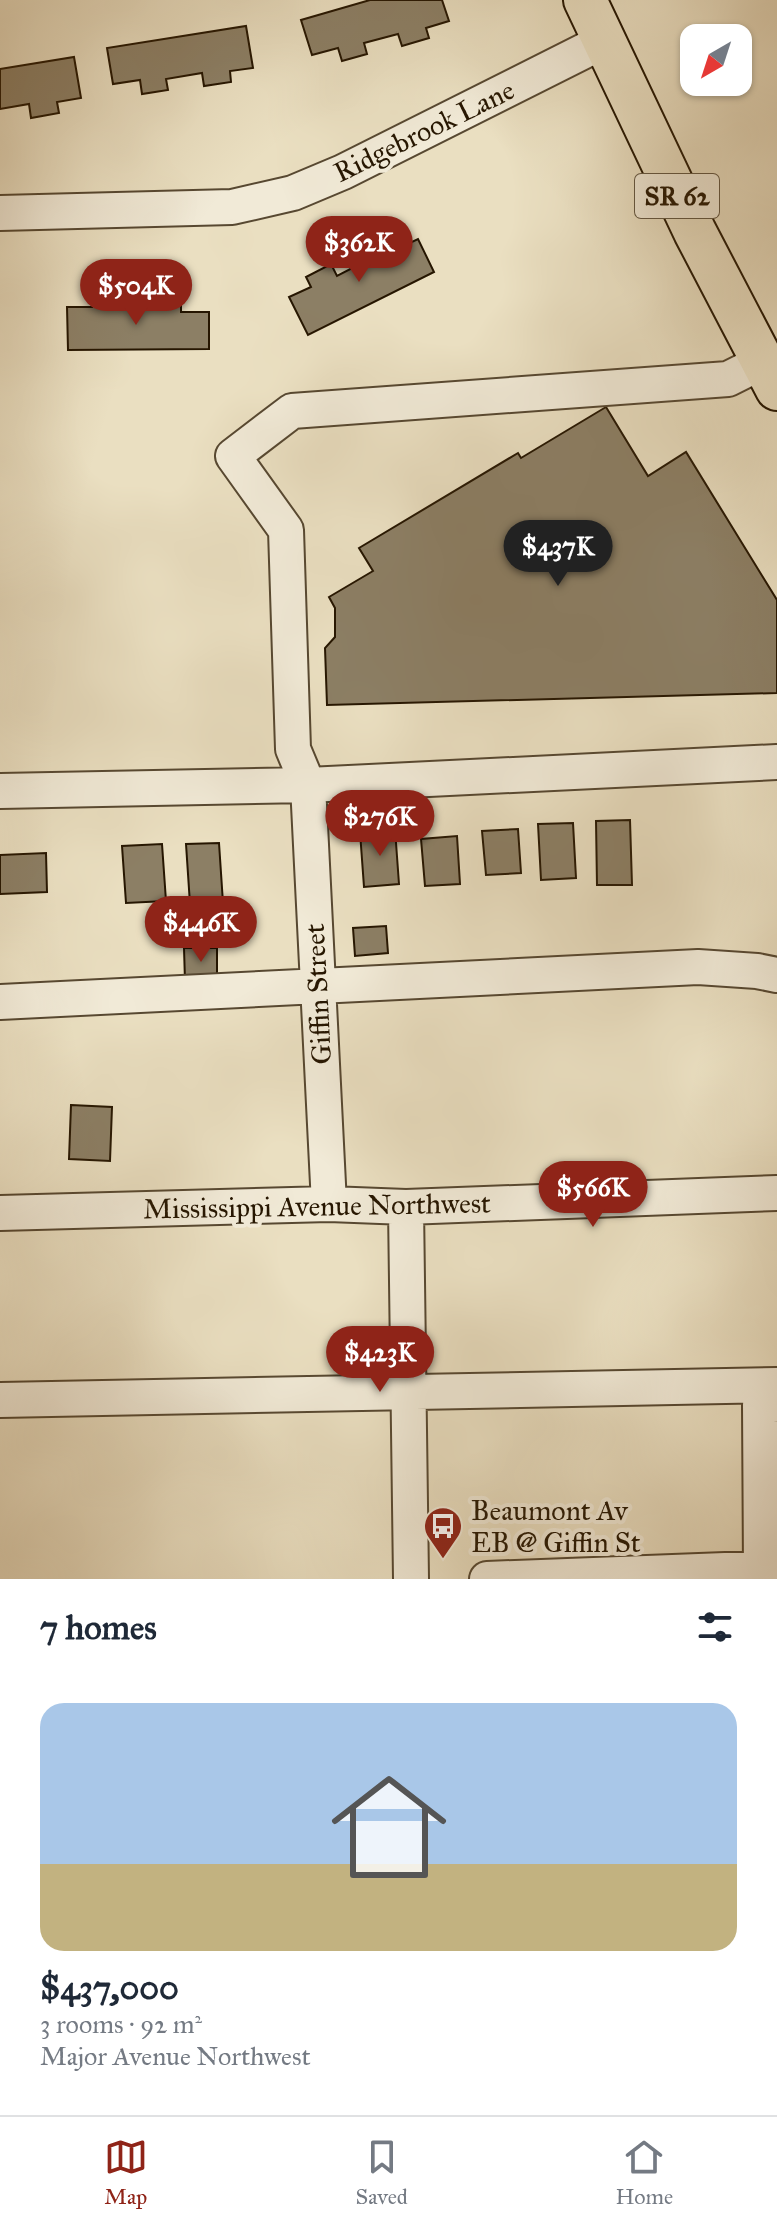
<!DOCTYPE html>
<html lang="en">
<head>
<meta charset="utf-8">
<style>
  body { margin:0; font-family:"IM FELL Great Primer",serif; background:#f6f6f7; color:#1f2937; height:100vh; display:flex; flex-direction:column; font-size:30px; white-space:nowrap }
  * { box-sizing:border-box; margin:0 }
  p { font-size:26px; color:#747a83 }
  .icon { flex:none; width:44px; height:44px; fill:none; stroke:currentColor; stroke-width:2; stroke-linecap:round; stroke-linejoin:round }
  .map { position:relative; height:1579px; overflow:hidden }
  .drawer { display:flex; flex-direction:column; background:#fff; flex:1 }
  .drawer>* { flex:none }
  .needle { width:52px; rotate:219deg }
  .controls { position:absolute; left:680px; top:24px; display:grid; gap:16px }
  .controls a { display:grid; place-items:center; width:72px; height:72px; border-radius:16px; background:#fff; box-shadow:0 2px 6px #0004; font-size:40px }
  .price { position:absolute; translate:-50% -68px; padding:0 18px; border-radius:28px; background:#8f2418; color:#fff; font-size:26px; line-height:52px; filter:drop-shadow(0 2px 4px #0008) }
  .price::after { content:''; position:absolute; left:50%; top:48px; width:24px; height:18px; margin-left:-12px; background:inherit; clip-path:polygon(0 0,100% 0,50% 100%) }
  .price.selected { background:#222; color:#fff }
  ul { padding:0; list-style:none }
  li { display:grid; align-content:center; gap:16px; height:424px; padding:0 40px }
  li span { display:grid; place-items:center; height:248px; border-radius:24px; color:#555 }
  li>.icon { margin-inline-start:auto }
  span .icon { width:144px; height:144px; fill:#fffc; stroke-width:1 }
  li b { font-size:34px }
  h2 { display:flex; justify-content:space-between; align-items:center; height:96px; padding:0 40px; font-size:34px }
  .tabs { display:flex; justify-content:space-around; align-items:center; height:112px; border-top:2px solid #e0e1e3; background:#fff; font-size:22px; color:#747a83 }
  .tabs a { display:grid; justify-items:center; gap:4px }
  .tabs .selected { color:#8f2418 }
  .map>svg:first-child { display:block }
  .building { fill:#8c7f65; stroke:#261601; stroke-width:2 }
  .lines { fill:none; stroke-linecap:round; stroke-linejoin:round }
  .minor-casing { stroke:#574831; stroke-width:38 }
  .major-casing { stroke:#261601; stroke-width:46 }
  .minor { stroke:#f1ead7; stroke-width:34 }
  .major { stroke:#eadfc1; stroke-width:42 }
  .labels { text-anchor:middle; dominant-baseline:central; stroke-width:8; stroke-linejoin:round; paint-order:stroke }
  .shield { fill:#f1ead7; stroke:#635641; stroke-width:2 }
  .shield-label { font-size:26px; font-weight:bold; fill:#261601 }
  .street-label { font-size:28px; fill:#261601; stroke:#f1ead7 }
  .poi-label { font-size:28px; fill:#261601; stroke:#f1ead7; text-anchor:start }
</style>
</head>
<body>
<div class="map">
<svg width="777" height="1579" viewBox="0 0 777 1579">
  <rect width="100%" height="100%" fill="#eadfc1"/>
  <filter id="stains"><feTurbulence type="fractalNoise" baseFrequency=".0025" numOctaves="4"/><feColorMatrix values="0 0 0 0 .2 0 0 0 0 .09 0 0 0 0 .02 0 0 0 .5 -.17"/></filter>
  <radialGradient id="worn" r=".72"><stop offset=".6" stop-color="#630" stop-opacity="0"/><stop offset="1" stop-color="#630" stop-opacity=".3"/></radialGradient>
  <path class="building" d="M370,0H442L449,21L426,28L429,38L402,46L398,34L364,43L367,54L342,61L338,48L312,55L301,20Z
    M246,26L253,68L230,71L231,82L204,86L202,73L166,79L168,90L142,94L140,80L113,84L107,48Z
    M74,57L81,98L57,102L59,113L31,118L29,104L0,109V69Z
    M387,239L393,251L418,239L434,272L308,335L289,297L311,287L306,277L331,264L337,276L368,260L364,250Z
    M92,296H119L120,309H155V298H181V312H209V349L68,350L67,307H92Z
    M606,407L648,476L686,452L777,600V693L327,705L325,648L335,637V608L329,597L373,571L359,548L518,453L521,458Z
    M630,820L632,885H597L596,821Z
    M573,823L576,878L541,880L538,824Z
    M395,829L399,884L364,887L360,832Z
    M518,829L521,873L486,875L482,831Z
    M457,836L460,884L425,886L421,839Z
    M219,843L223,903L190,904L186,844Z
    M162,844L166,901L126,903L122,846Z
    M46,853L47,892L0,894V855Z
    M386,926L388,953L355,956L353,928Z
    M184,948H217V981H185Z
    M71,1105L112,1107L110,1161L69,1159Z"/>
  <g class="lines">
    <g class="minor-casing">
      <path id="minor" d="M0,213L232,207L293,193L343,172L602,42
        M0,791L308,785L777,762
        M0,1002L698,967L757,971L777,975
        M329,1204L308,785L293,749L286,530L233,456L292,411L728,379L762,362
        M406,1207L411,1579
        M0,1213L329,1204L406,1207L777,1193
        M0,1400L777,1385
        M761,1569L760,1405L777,1404
        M487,1579L777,1568"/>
    </g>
    <g class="major-casing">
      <path id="major" d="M585,0L695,232L777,389"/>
    </g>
    <use href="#minor" class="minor"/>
    <use href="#major" class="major"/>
  </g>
  <defs>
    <g id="bus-pin" transform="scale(2)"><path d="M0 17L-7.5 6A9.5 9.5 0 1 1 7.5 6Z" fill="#8f2418" stroke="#f1ead7"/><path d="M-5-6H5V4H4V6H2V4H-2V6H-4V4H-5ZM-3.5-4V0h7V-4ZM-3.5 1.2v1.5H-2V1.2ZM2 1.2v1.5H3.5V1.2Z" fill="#fff"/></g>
  </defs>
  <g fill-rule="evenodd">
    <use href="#bus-pin" x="443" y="1526"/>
  </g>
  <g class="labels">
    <rect class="shield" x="635" y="174" width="84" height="44" rx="6"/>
    <g class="shield-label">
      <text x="677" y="196">SR 62</text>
    </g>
    <g class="street-label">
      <text transform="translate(424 131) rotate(-26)">Ridgebrook Lane</text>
      <text transform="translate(318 994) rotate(-93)">Giffin Street</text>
      <text transform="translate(317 1206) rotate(-1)">Mississippi Avenue Northwest</text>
    </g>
    <g class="poi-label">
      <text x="471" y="1510">Beaumont Av<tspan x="471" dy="32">EB @ Giffin St</tspan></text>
    </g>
  </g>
  <rect width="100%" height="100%" filter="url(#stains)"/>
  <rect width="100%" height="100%" fill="url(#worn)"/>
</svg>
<div class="controls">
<a><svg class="needle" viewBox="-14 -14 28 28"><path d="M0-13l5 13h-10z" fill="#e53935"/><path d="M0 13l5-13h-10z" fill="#747a83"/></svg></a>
</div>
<b class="price" style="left:359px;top:284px">$362K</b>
<b class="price" style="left:136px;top:327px">$504K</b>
<b class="price selected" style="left:558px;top:588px">$437K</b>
<b class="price" style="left:380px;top:858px">$276K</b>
<b class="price" style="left:201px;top:964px">$446K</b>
<b class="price" style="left:593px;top:1229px">$566K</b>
<b class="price" style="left:380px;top:1394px">$423K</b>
</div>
<section class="drawer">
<h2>7 homes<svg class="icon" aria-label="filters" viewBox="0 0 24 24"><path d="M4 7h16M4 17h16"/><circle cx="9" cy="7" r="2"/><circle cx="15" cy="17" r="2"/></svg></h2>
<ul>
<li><span style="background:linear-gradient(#a9c7e8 65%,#c2b280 0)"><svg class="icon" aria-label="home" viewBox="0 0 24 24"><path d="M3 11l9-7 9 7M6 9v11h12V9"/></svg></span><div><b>$437,000</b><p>3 rooms · 92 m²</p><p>Major Avenue Northwest</p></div></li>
</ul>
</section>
<nav class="tabs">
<a class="selected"><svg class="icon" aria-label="map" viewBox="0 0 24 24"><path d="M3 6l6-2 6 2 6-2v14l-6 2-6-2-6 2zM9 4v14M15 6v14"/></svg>Map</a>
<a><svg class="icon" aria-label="saved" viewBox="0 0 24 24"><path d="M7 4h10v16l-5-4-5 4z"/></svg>Saved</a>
<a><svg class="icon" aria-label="home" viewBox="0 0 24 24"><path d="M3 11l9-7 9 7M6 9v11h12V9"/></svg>Home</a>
</nav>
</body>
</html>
